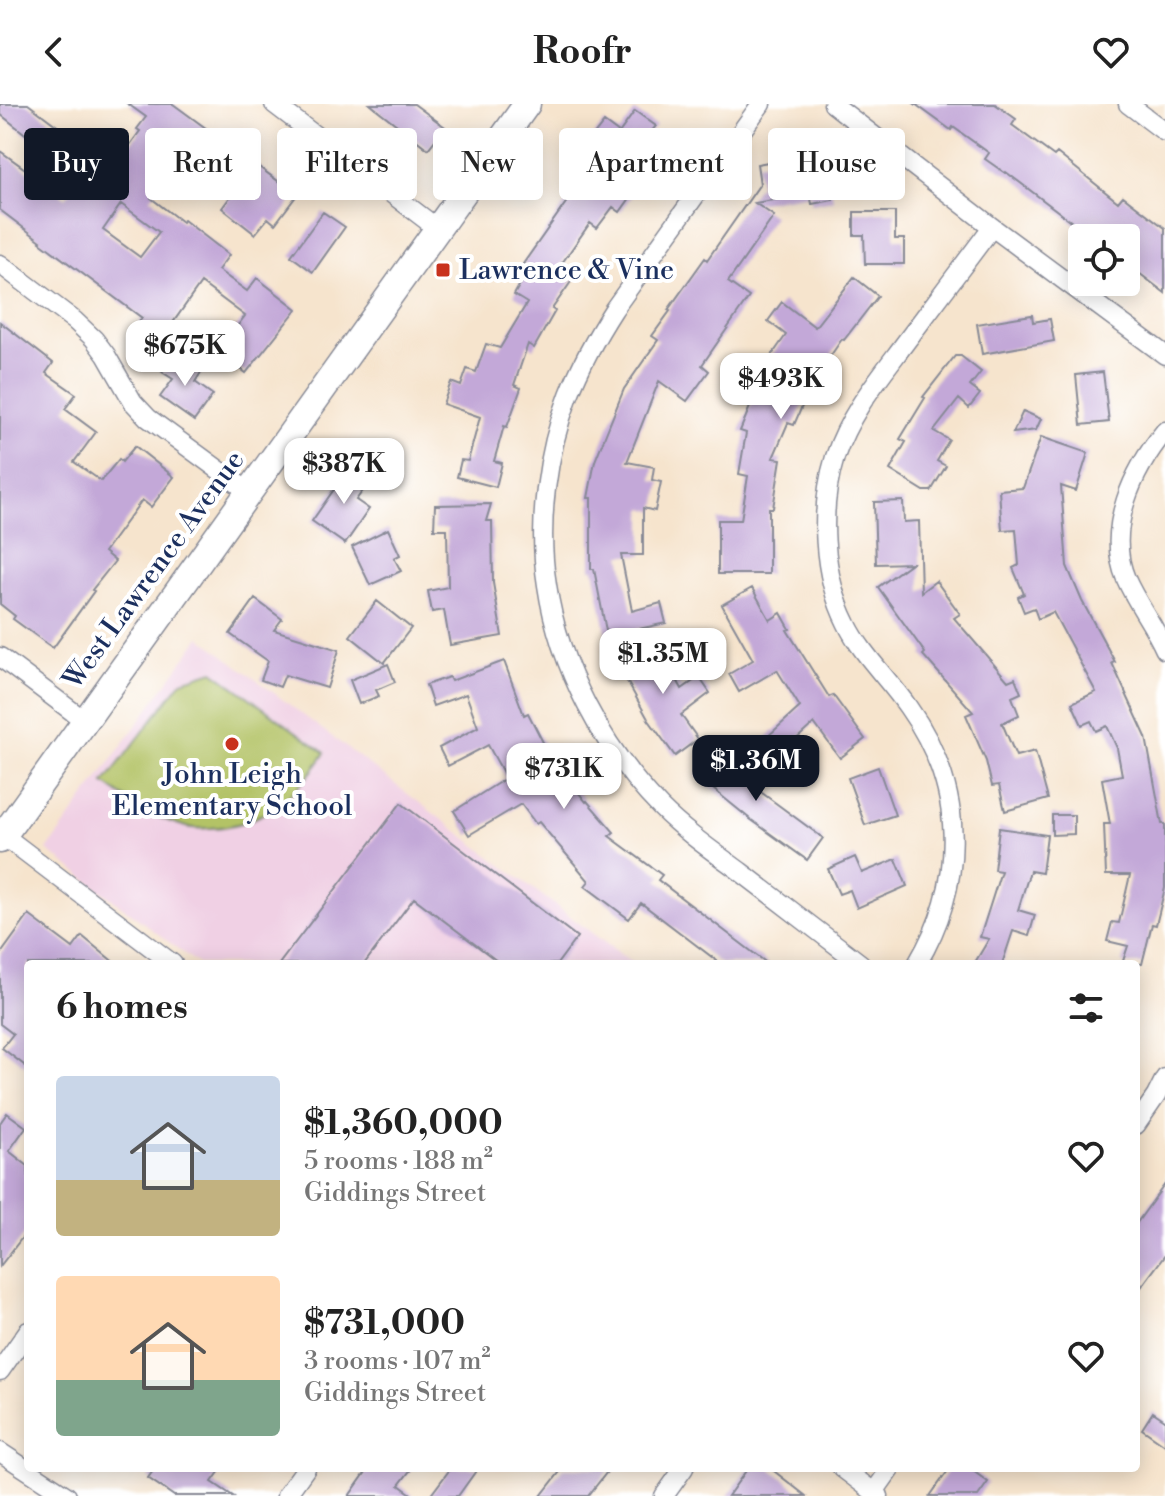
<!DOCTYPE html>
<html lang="en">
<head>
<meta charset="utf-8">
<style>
  body { margin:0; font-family:"Libre Bodoni",serif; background:#f6f6f6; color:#222; height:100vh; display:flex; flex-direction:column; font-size:30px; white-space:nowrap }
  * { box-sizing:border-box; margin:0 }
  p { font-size:26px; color:#767676 }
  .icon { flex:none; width:44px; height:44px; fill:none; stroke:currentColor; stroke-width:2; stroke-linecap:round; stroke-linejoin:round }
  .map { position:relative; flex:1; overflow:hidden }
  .side { position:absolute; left:24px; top:856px; width:1116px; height:512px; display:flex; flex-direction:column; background:#fff; border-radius:8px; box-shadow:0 4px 20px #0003 }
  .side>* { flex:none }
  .hud { position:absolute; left:24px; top:24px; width:1118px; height:72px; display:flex; gap:16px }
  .controls { position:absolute; left:1068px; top:120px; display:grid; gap:16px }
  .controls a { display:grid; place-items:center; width:72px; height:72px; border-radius:8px; background:#fff; box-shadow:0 4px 20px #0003; font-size:40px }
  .price { position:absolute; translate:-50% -68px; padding:0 18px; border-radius:16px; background:#fff; color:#222; font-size:26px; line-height:52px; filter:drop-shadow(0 2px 4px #0008) }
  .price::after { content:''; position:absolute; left:50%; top:48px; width:24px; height:18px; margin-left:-12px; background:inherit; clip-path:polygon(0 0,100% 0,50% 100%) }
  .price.active { background:#111827; color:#fff }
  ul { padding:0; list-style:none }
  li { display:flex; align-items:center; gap:24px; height:200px; padding:0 32px }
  li span { display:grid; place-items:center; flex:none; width:224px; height:160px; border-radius:8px; color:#555 }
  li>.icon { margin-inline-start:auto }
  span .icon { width:96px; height:96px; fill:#fffc; stroke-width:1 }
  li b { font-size:34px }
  h2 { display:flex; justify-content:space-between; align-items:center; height:96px; padding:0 32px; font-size:34px }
  .tag { padding:0 28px; border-radius:8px; background:#fff; box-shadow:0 4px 20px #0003; font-size:28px; line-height:72px }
  .tag.active { background:#111827; color:#fff }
  header { display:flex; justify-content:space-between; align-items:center; height:104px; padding:0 32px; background:#fff; font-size:36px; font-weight:700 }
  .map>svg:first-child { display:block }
  .built { fill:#f0d0e4 }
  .green { fill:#b3c366; stroke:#677962; stroke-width:2 }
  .building { fill:#c3a8d8; fill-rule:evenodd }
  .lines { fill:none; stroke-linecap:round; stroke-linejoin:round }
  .street-casing { stroke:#888a96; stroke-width:21 }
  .secondary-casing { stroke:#888a96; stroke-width:29 }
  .street { stroke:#fff; stroke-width:18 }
  .secondary { stroke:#fff; stroke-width:26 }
  .poi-dot { fill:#c8321e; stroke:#fff; stroke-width:3 }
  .labels { text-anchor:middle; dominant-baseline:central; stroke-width:8; stroke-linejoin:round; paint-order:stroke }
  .poi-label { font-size:28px; fill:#1b2f5e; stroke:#fff; text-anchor:start }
  .street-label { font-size:28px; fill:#1b2f5e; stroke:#fff }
</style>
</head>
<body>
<header><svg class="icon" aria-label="back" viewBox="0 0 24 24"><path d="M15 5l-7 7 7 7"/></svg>Roofr<svg class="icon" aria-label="heart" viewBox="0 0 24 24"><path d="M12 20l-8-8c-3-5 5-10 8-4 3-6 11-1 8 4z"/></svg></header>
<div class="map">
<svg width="1165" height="1392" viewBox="0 0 1165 1392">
  <rect width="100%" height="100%" fill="#fff"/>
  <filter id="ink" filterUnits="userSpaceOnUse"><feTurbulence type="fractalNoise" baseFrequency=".0125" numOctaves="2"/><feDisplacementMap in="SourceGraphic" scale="16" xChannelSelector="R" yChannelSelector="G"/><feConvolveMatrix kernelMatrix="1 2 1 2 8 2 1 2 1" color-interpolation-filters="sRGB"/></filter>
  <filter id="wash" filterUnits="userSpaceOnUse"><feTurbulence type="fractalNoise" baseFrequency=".006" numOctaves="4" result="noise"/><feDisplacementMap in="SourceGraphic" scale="32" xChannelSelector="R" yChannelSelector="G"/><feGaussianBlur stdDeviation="1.8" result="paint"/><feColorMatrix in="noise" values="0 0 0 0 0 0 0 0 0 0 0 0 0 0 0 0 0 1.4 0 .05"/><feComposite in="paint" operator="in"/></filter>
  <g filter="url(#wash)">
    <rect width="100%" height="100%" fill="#f6e4cd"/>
    <path class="built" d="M200,533L633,860H198L47,746Z"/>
    <path class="green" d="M213,567L325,649C298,690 263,722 211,724C201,725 189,724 180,721C152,713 127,696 104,679L182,577Z"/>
    <g id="blocks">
      <path class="building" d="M0,0H28L113,64L140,27L137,25L146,13L128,0H173L297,91L275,120L268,114L255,130L222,104L239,81L192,46L184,57L179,54L151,94L182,118L184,116L229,151L218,166L247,187L257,174L297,205L246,269L232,258L236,254L221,243L245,212L201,179L162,234L139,218L142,214L40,138L41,137L0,106V47L66,94L81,74L0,10ZM121,100L159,128L140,153L103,126Z
        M370,0H414L445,23L428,45Z
        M915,0H995L1016,15L1012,21L1054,52L1057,49L1118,98L1123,92L1165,124V189L1126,159V134H1093L1006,68L1005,69L985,55L989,49L953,23L951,26Z
        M635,7L656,22L645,35L663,48L620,108L613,103L597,124L590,119L560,162L575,172L552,205L555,207L534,244L528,240L514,281L521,284L507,323L504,322L494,357L502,359L496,383L457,373L461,356L468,357L480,313L443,300L451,278L461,282L467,265L476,268L486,240L500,244L527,199L514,191L529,164L523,160L584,73L593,80L616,49L593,32L604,18L619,29Z
        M802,52L803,59L827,55L833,96L812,100L810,90L755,99L774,112L728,178L749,193L702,261L709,267L687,297L659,277L627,358L654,363L652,376L661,378L655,407L643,404V451H621L632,507L661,499L666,519L607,532L594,465H591V394H588L595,357L624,285L658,236L652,232L670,207L668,206L705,154L707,156L760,80L757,60Z
        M323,108L345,123L313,168L291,152Z
        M854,108H895V135H904V160H865L864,131H854Z
        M854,173L878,192L844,236L842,235L799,298L803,300L794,321L788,319L773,354L781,355L773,404H769V470H718V416H741L748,372L739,370L746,329L740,327L770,254L786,231L768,217L782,198L815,223Z
        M1032,211L1033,218L1050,215L1054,237L982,250L977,220Z
        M0,218L53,259L46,269L76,290L65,305L96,328L74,358L101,377L119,355L122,358L135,342L174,373L151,403L142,396L104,448L115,457L92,486L94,487L53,544L13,515L15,512L0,500Z
        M176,249L202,267L195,278L213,291L194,317L160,293L173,275L162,268Z
        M955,252H961L981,268L970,282L980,290L969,304L959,295L934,327L949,336L937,357L946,362L931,387H924L890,366L906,338L900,335L925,294L923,293Z
        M1103,268L1109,318L1081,321L1076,271Z
        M1023,307L1041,315L1036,326L1013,329Z
        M1041,333L1088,349L1076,387L1061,382L1067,462L1082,497L1115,558L1112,559L1146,633L1162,720H1165V784L1156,821L1152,820L1142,860H1122L1128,842L1107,837L1112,818L1119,819L1130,771H1106L1104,720H1110L1102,675L1122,671L1117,644L1107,622L1096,627L1091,617L1082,621L1072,599L1096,588L1053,508L1038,515L1034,504L1024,508L1018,493L1024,490L1013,464L1019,461L1016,425L1002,426L999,386L1023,384Z
        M351,361L371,376L356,396L369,405L345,440L312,417Z
        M903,397L904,418L919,417L921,488L936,477L960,510L954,514L1008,577L1015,574L1021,589L1012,593L1019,611L1002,619L1016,652L1035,647L1048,695L1005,707L999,681L992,682L986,657L966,611L973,608L923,551L925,549L878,483L911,459L876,460L874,398Z
        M491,400L486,417H492L493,479L502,532L450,541L444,506L432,508L428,487L448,483L447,425H434L435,401Z
        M388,425L400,451L394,454L401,467L370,481L352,443Z
        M752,484L770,516L781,509L790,525L787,526L829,593L833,591L865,635L840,654L814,619L780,650L766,634L800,603L777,566L739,588L729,570L753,556L722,501Z
        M255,495L282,515L274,526L339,546L327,584L285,571L280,583L261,576L268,557L230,530Z
        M377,497L411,524L384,559L350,532Z
        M657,539L682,585L699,573L710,589L681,611L698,635L675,652L648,615L618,561Z
        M504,557L524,611L528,609L550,652L586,698L587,697L614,728L609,732L662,771L658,776L768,860H721L641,799L629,815L585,782L589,777L539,718L536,720L521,700L469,731L454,707L506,674L488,641L448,662L439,644L478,623L466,590L433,602L426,581L449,573L451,577Z
        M388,560L395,578L376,586L379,592L359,600L350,576Z
        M721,640L745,659L738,668L760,685L758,686L823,734L807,756L750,715L696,671Z
        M878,663L895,711L865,721L848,674Z
        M401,699L577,833L557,860H501L414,794L364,860H279Z
        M1052,711H1074V730L1052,731Z
        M999,724L1047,731L1042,769L1030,767L1018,806L1035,811L1029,832L1013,827L1002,860H974L989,835L980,833L1001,767L994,766Z
        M855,753L862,769L896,755L907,782L857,804L850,786L839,790L828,765Z
        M29,811L73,844L82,832L116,860H28V964L2,944L13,930L0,920V851Z
        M7,1009L26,1023L9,1047L28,1062V1126L0,1162V1019Z
        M1165,1080V1151L1136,1190V1120Z
        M1153,1308L1165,1316V1341L1142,1325Z
        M155,1364H222L212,1378L233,1392H174L148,1374Z
        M369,1364H412L399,1381L414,1392H349Z
        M451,1364H478L458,1392H430Z
        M563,1364H610L588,1392H541Z
        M748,1364H770L806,1392H728Z
        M950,1364H969L988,1378L978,1392H930Z"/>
    </g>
  </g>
  <g filter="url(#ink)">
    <use href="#blocks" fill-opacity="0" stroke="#888a96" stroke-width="2"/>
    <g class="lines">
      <g class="street-casing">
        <path id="street" d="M274,0L438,125
          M761,0L614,205C596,233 581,260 569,291C547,348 537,420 547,481C559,563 603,645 661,704C685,728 714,748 741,768C781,799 821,829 861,860
          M833,0L992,123L1165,251
          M1128,0L1165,28
          M0,160L75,217L94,235L106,251L133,298L148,314L249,388
          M1165,327C1133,366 1105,425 1126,475C1137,500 1154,521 1165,546
          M0,553L85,617
          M3,731L173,860
          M917,860C967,776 965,683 908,603C888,574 862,551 847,520C822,471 819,405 835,353C850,308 880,273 908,235C936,198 964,160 992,123
          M1136,1021L1156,992L1165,974
          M0,1267L28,1227
          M0,1348L67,1392
          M842,1364L879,1392
          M874,1388L891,1364
          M286,1392L306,1364
          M664,1392L684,1364"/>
      </g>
      <g class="secondary-casing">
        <path id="secondary" d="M0,736L527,0"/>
      </g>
      <use href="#street" class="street"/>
      <use href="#secondary" class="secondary"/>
    </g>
  </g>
  <g class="poi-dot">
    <rect x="435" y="158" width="16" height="16" rx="4"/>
    <circle cx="232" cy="640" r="8"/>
  </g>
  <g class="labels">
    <g class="poi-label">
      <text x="459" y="166">Lawrence &amp; Vine</text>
      <text x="232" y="670" text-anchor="middle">John Leigh<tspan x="232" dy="32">Elementary School</tspan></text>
    </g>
    <g class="street-label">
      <text transform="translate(154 466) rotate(-54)">West Lawrence Avenue</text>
    </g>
  </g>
</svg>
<div class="controls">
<a><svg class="icon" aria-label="locate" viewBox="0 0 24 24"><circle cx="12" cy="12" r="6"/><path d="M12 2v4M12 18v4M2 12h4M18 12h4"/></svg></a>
</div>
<b class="price" style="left:185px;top:284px">$675K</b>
<b class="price" style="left:781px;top:317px">$493K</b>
<b class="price" style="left:344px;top:402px">$387K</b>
<b class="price" style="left:663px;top:592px">$1.35M</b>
<b class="price active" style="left:756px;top:699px">$1.36M</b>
<b class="price" style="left:564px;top:707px">$731K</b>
<div class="hud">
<a class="tag active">Buy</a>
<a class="tag">Rent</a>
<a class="tag">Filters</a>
<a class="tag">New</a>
<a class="tag">Apartment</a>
<a class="tag">House</a>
</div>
<section class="side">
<h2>6 homes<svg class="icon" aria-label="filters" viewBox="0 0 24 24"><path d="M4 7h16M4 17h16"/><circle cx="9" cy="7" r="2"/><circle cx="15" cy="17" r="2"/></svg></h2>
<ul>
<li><span style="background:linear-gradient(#c9d6e8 65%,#c2b280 0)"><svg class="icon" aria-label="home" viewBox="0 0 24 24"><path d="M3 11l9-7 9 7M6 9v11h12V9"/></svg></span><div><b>$1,360,000</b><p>5 rooms · 188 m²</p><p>Giddings Street</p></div><svg class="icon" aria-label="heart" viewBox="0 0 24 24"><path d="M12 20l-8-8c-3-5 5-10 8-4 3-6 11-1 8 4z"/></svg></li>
<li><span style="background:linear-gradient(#ffd9b3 65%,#7fa58c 0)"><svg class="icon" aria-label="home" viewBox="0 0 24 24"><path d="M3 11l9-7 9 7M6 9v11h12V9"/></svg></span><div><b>$731,000</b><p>3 rooms · 107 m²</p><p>Giddings Street</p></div><svg class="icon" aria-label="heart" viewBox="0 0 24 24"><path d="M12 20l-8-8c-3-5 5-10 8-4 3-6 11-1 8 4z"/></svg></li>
</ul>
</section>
</div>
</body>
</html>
